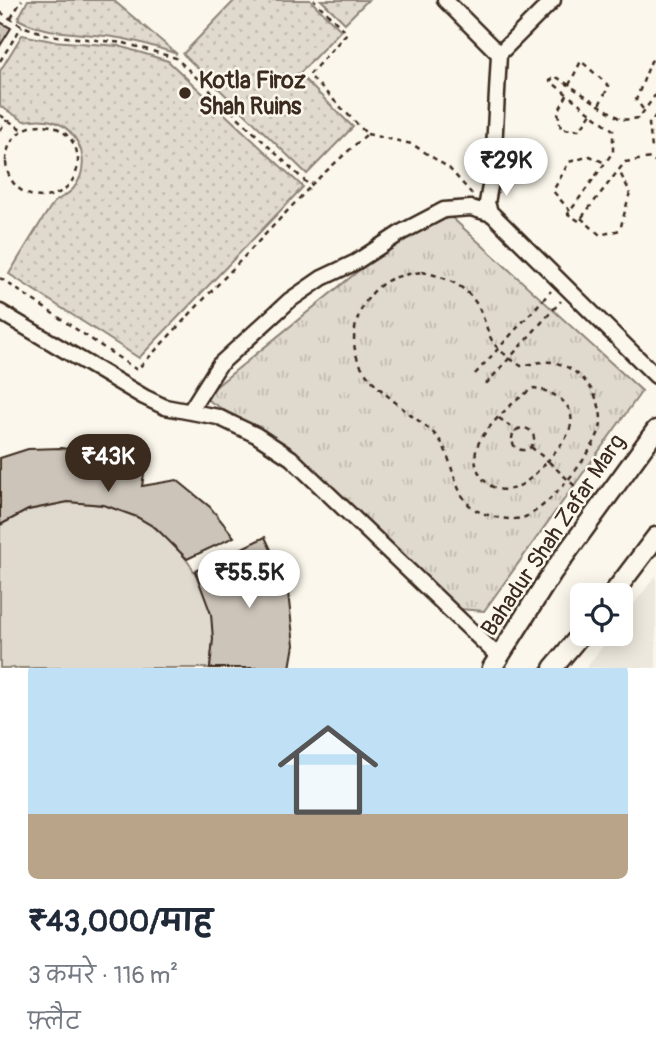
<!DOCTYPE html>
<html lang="hi">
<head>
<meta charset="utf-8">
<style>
  body { margin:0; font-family:Pangolin,"Playpen Sans Deva",sans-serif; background:#f2f2f3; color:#1f2937; height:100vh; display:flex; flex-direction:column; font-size:26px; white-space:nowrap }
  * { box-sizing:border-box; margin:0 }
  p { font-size:23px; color:#747a83 }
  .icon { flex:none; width:38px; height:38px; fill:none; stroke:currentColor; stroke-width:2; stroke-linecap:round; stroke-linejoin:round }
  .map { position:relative; height:668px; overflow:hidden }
  .panel { display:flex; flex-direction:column; background:#fff; flex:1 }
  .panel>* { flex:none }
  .controls { position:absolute; left:570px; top:583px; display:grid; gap:14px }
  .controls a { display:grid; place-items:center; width:63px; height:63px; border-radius:10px; background:#fff; box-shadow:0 4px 18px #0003; font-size:35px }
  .price { position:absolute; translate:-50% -60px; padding:0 16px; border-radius:24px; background:#fff; color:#222; font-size:23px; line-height:46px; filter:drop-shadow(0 2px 4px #0008) }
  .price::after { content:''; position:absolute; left:50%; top:42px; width:21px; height:16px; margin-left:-10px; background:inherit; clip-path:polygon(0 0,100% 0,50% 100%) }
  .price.active { background:#3b2a1e; color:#fff }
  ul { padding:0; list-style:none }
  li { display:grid; align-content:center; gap:14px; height:371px; padding:0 28px }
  li span { display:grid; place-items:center; height:217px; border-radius:10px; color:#555 }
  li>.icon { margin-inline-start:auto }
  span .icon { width:126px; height:126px; fill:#fffc; stroke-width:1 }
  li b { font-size:30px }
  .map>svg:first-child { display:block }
  .built { fill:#ede8dd }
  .grass { fill:url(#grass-dots); stroke:#8d8276; stroke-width:2 }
  .park { fill:url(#park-tufts); stroke:#8d8276; stroke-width:2 }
  .pitch { fill:#dfd9ce; stroke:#8d8276; stroke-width:2 }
  .building { fill:#ccc4b9; stroke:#3b2a1e; stroke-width:2 }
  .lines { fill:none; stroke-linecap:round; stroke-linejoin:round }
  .minor-casing { stroke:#3b2a1e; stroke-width:19 }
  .major-casing { stroke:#3b2a1e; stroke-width:23 }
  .path { stroke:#3b2a1e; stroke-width:2.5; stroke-dasharray:5 5; stroke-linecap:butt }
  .minor { stroke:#fbf7ec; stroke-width:14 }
  .major { stroke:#fbf7ec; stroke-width:18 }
  .poi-dot { fill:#3b2a1e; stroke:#fbf7ec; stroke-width:2.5 }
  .labels { text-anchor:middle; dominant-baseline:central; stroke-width:5; stroke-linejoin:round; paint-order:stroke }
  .poi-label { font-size:23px; font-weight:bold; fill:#3b2a1e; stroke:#fbf7ec; text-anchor:start }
  .street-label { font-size:23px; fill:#3b2a1e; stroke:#fbf7ec }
</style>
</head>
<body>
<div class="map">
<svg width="656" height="668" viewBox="0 0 656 668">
  <defs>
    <pattern id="grass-dots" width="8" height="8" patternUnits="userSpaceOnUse" patternTransform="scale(1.75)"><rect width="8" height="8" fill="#dfd9ce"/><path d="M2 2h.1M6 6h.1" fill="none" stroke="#c0bab0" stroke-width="1.8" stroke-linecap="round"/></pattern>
    <pattern id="park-tufts" width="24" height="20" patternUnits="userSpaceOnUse" patternTransform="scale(1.75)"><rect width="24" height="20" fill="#dfd9ce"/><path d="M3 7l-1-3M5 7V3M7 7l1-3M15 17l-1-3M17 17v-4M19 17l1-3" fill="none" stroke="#c0bab0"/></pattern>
  </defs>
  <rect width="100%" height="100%" fill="#fbf7ec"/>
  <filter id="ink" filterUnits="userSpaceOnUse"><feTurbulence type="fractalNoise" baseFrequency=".0143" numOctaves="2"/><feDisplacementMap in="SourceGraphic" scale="14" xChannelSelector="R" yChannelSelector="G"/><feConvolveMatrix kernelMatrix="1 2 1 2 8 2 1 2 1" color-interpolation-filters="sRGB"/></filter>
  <g filter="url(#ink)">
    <path class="built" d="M656,575V668H586L612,634H621V621Z"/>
    <path class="grass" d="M28,0H113L177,54C158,48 139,41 119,38C85,32 49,36 18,19Z
      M235,0H310L341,30L299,74L353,127L307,174L183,54Z
      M321,0H368L345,23Z
      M22,35L52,41L119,46L168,61L303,187L139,358L9,274C23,251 37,227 52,205C57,198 67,196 73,189C88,171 85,147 69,131C57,118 40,118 24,121L0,106V71Z"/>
    <path class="park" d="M449,215L642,391L484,611L459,609L305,461L203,397L421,220Z"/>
    <path class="pitch" d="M68,502C80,503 94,503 106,506C160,519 198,560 211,614C215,631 212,650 210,668H0V525L28,510Z"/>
    <path class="building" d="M0,22L11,28L0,46Z
      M61,448L146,461L142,486L177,480L210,507L234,537L187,559L156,528L137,517L104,505L68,502L28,510L0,525V458L28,449Z
      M265,537L287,584L294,645L290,668H210L213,639L211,614L195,571Z"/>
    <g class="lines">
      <g class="minor-casing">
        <path id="minor" d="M445,0L499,54L493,169L487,203L490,212L656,376
          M499,54L553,0
          M0,312L144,397L165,407L218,417L256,435L291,458L499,657
          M190,411L219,365L290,300L322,278L356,262L402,232L444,210L471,208L492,214"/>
      </g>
      <g class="major-casing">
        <path id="major" d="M612,595L656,537
          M492,668L552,573L656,430
          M553,668L583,632"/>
      </g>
      <path class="path" d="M0,12L22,26L48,35L124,43L176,58L310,186L367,134L309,75L347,33L314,0
        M11,18L22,0
        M0,61L22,26
        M569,85L581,61L609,86L599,105
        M656,94L639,118L622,120L555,76L550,81L613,130V152L568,214L579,221L625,162L651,158L656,162
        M567,95L558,112L561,129L580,130L591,113
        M643,109L636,100L651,61L656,58
        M0,115L21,129
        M656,115L649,124L652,148L656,150
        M6 161a36 36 0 1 1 72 0a36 36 0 1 1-72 0Z
        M0,130L7,120
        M367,134L412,144L449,168L473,195
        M570,211L553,191L569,162L590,156L605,163
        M581,218L600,235L620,230L630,192L619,171
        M422,272C448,277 472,288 482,315C486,324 489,338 495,345C502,353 512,360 521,366C531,364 541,361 552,362C580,367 602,395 601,423C599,448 546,512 522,518C510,521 491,517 480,512C455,502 454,466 443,445C436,433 423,424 412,416C394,401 376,388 363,369C343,341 359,297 387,281C398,275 410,274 422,272Z
        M0,278L137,370L310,187
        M475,374L551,291
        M486,384L561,301
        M499,418L516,431
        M512 439a11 11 0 1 1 22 0a11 11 0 1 1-22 0Z
        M531,447L548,461C553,453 561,446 565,439C583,410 560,393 534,388C517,397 479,432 476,451C471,476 495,499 519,486C530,481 539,469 548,461L579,490"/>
      <use href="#minor" class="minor"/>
      <use href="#major" class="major"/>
    </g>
  </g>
  <circle class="poi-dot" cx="185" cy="93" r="7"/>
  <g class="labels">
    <g class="poi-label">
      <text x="199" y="80">Kotla Firoz<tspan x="199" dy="26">Shah Ruins</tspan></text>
    </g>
    <g class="street-label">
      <text transform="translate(553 535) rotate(-56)">Bahadur Shah Zafar Marg</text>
    </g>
  </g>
</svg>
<div class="controls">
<a><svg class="icon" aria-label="locate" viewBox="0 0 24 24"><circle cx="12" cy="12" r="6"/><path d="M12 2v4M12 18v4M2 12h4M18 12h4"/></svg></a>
</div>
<b class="price" style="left:506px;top:198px">₹29K</b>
<b class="price active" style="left:108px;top:494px">₹43K</b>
<b class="price" style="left:249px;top:610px">₹55.5K</b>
</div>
<section class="panel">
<ul>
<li><span style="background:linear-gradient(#bfe0f5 70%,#b9a48a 0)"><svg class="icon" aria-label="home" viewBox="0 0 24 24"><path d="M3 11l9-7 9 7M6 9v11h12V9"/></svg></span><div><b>₹43,000/माह</b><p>3 कमरे · 116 m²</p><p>फ़्लैट</p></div></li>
</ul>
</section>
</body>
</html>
